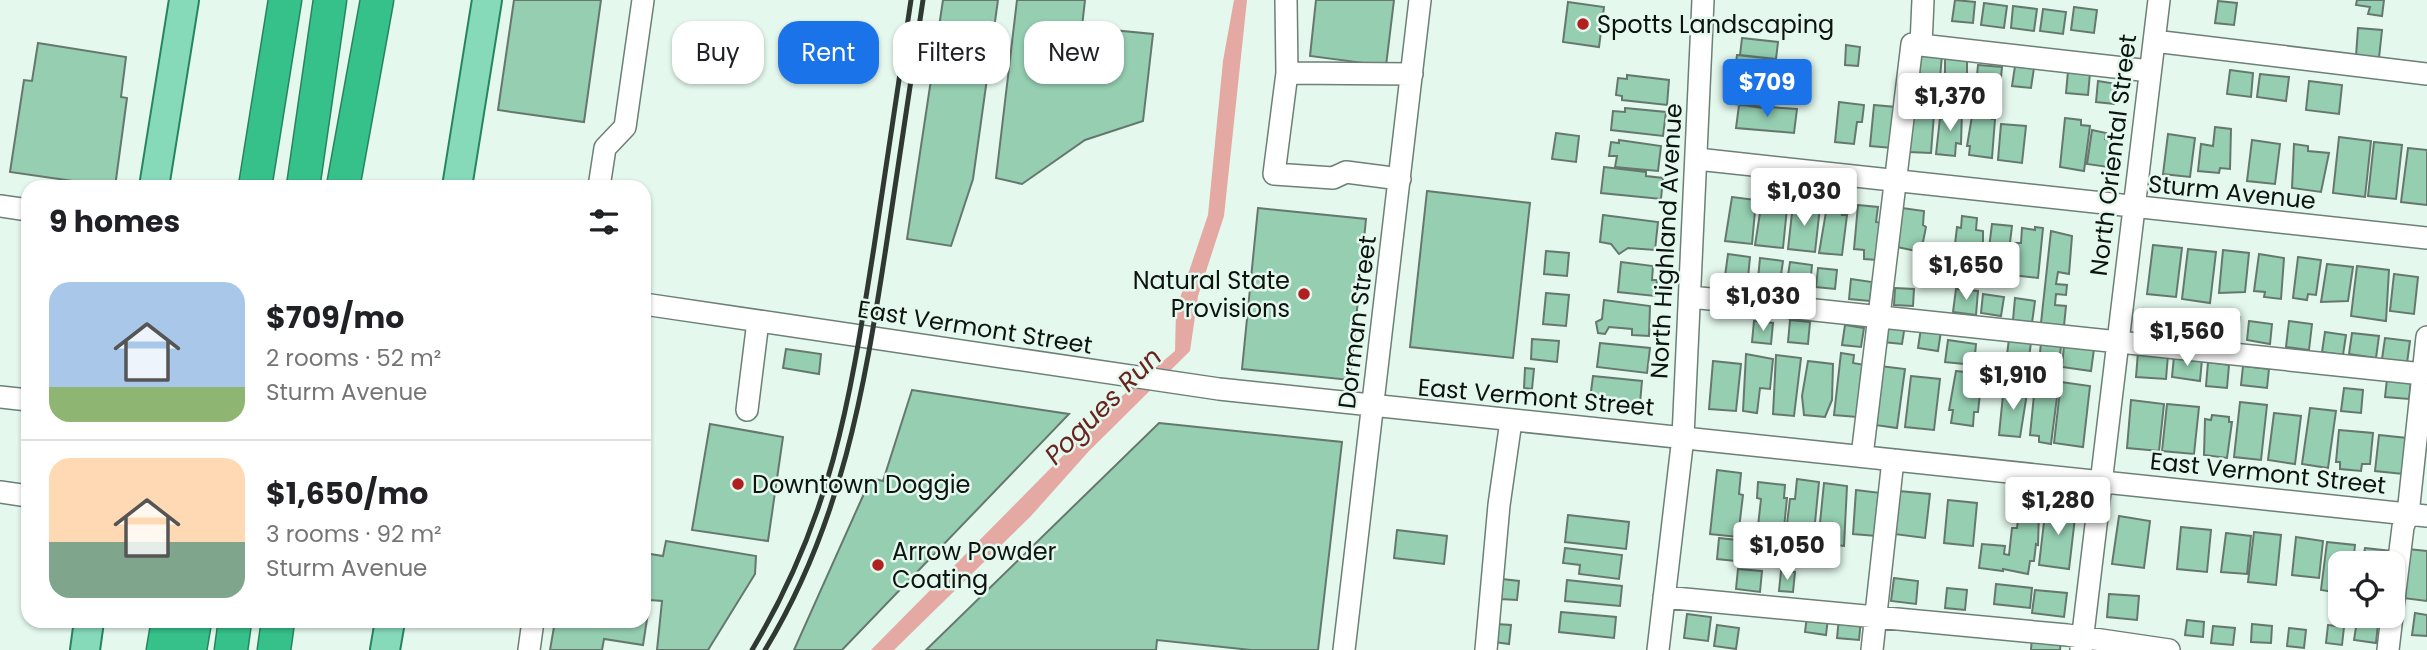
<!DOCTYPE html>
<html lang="en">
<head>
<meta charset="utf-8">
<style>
  body { margin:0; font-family:Poppins,sans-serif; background:#f6f6f6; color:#202124; height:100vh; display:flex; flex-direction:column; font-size:26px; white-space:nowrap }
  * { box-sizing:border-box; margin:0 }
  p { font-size:23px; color:#757577 }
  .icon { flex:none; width:38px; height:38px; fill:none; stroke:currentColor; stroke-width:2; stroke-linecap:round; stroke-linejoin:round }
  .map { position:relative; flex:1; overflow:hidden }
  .details { position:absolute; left:21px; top:180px; width:630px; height:448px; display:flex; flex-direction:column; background:#fff; border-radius:21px; box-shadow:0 2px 5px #0004 }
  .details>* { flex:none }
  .banner { position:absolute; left:672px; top:21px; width:665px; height:63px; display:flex; gap:14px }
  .controls { position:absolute; left:2328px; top:551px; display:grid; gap:14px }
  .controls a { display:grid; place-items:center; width:77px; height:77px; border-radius:14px; background:#fff; box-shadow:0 2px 5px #0004; font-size:35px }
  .price { position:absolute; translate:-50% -60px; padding:0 16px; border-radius:7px; background:#fff; color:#222; font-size:23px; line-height:46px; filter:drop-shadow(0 2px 4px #0008) }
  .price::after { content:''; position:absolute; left:50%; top:42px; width:21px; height:16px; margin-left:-10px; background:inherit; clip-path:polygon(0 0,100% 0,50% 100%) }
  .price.selected { background:#1a73e8; color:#fff }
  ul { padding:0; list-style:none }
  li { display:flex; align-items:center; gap:21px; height:175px; padding:0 28px }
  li+li { border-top:2px solid #e0e0e0 }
  li span { display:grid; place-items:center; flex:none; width:196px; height:140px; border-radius:21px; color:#555 }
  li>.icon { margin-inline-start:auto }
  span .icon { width:84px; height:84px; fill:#fffc; stroke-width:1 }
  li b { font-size:30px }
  h2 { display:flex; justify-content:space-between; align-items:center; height:84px; padding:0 28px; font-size:30px }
  .pill { padding:0 24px; border-radius:21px; background:#fff; box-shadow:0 2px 5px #0004; font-size:24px; line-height:63px }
  .pill.selected { background:#1a73e8; color:#fff }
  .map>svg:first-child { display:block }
  .water { fill:#e4a9a2 }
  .building { fill:#95ceb1; stroke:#66786e; stroke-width:2 }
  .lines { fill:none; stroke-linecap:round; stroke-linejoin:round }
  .minor-casing { stroke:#6d7f76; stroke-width:24 }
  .major-casing { stroke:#278460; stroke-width:32 }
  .highway-casing { stroke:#278460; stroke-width:35 }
  .minor { stroke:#fff; stroke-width:21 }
  .major { stroke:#86dab9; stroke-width:28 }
  .highway { stroke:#36c18b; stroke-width:32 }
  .rail { stroke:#2f3833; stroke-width:5 }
  .poi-dot { fill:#b12020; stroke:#e4f8ed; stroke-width:2.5 }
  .labels { text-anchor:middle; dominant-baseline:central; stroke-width:5; stroke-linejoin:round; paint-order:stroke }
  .poi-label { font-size:24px; fill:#0c1310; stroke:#e4f8ed; text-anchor:start }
  .street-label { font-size:24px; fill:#0c1310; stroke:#e4f8ed }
  .water-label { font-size:26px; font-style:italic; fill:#68231e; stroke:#e4f8ed }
</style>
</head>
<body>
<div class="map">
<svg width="2427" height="650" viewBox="0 0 2427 650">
  <rect width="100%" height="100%" fill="#e4f8ed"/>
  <path class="water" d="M1234,0H1247L1224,216L1198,296L1190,351L1089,451L1031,516L894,650H871L1122,396L1175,351L1176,310L1208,215L1223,61Z"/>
  <path class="building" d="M514,0H601L584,122L498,110Z
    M943,0H998L973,179L951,246L907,239Z
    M1017,0H1085L1082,27L1153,34L1143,121L1085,140L1022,184L996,178Z
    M1316,0H1394L1386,66L1310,56Z
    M1955,0L1975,2L1973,23L1952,21Z
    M2357,0H2384L2382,16L2368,14L2370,7L2356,5Z
    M2218,1L2237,3L2234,25L2215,23Z
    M1568,2L1604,7L1599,47L1563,42Z
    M1984,3L2007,6L2004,28L1981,25Z
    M2013,6L2037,9L2034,31L2011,28Z
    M2074,7L2097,10L2094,33L2071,30Z
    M2043,9L2066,12L2063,34L2040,31Z
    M2358,28L2382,30L2379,58L2356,56Z
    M1742,38L1778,42L1776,59L1740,55Z
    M38,43L126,57L121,97L127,98L115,187L10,172L24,80L32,81Z
    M1846,45L1860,47L1858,66L1845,65Z
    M1921,53L1942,55L1940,78L1919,76Z
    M1737,55L1773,59L1771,75L1735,71Z
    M1945,58L1967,59V80L1945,79Z
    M1978,65L2002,67L2000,88L1976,86Z
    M2015,66L2034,68L2031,88L2012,86Z
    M2230,70L2253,73L2251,97L2227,94Z
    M2068,71L2090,73L2088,95L2066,93Z
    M1740,72L1775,76L1773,92L1739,87Z
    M2260,74L2289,77L2286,101L2257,97Z
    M1627,75L1669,80L1667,105L1622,100V96L1616,95L1618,78L1627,79Z
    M2098,81L2117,84L2114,104L2096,102Z
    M2309,81L2342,85L2339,114L2306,110Z
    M1915,84L1933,86L1931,100L1935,101L1931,153L1909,152Z
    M1735,87L1772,92L1769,109L1733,104Z
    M1839,102L1864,105L1862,122H1857L1854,144L1835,142Z
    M1739,105L1797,109L1794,133L1736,128Z
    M1874,105L1896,107L1892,148L1870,146Z
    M1625,108L1666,112L1663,136L1611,130L1613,111L1625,112Z
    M1945,109L1962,111L1961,144L1956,143L1955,156L1936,154L1940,118L1944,119Z
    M1973,110L1993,112L1992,119H1995L1992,158L1969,155L1970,146H1967Z
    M2065,118L2081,120V125L2090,126L2084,171L2060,167Z
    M2001,124L2026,126L2022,163L1998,160Z
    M2215,127L2231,129L2230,169L2220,168L2219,173L2198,171L2201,144L2213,146Z
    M2092,130L2106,133L2105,139L2114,140L2108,167L2087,164Z
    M1556,133L1579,136L1576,162L1552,159Z
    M2168,134L2195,138L2190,177L2163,174Z
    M2339,137L2371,141L2365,197L2333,193Z
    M1619,140L1661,146L1658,171L1615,167L1617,156H1609L1611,142L1619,143Z
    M2252,140L2280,144L2275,184L2247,181Z
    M2374,142L2402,145L2396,199L2368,196Z
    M2294,144L2308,146V151L2329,153L2321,192L2292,188Z
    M2408,148L2427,150V205L2401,202Z
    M1604,167L1646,172V176L1663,178L1661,199L1601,193Z
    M1427,191L1530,203L1513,358L1410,347Z
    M1732,197L1756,200L1752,244L1725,241Z
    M1762,200L1784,203V208H1787L1783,248L1755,245Z
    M1828,200L1843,202L1842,215H1847L1842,255L1819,253Z
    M1793,204L1820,207L1815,252L1788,249Z
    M1858,205L1878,207L1876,222L1881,223L1877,260L1864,259V250L1854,249Z
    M1258,208L1366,219L1350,380L1242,369Z
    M1902,208L1924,211L1923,225L1926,227L1921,252L1897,247Z
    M1603,215L1658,222L1655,250L1628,248L1619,254L1611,244L1600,242Z
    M1962,216L1977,218L1976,230L1983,231V257L1954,253L1957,227L1961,228Z
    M1992,224L2012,226L2005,283L1985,280Z
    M2035,227L2043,228L2038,278L2012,275L2015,243H2021L2022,228L2035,230Z
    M2051,231L2072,236L2069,274L2058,272L2056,284L2067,285L2066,295L2056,294L2055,305L2066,306L2064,326L2041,323Z
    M2153,245L2182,248L2176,297L2147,294Z
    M2188,249L2216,252L2210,303L2182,299Z
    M2223,250L2249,253L2245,292L2219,293Z
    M1546,251L1569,253L1567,276L1544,274Z
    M1728,254L1750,257L1748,278L1725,276Z
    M2259,254L2284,258L2281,299L2264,297L2265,292L2254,291Z
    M2298,257L2321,260L2316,295L2308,294L2307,300L2293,298Z
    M1760,258L1783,261L1780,282L1758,279Z
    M1621,262L1653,266L1652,280H1657L1655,296L1618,292Z
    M1790,262L1812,265L1810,285L1787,282Z
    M2327,264L2353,267L2348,301L2321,302Z
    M2357,266L2389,270L2386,321L2351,316Z
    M1818,268L1837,270L1835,289L1816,287Z
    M2394,274L2418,277L2414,314L2390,311Z
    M1851,279L1872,282L1870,301L1849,299Z
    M1895,288L1914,289L1913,306L1894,305Z
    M1956,289L1978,291L1976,315L1953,312Z
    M1546,293L1569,295L1566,326L1543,324Z
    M1983,294L2004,297L2001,316L1981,313Z
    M2015,298L2035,301L2032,323L2013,320Z
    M1604,300L1650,306L1649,336L1632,335V329L1609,327L1605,334L1598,333L1596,322L1602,319Z
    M2179,311L2207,315L2205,338L2176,335Z
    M2219,315L2240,317L2237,341L2216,338Z
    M1790,320L1810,322L1808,344L1788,342Z
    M1754,321L1773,323L1771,344L1752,342Z
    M2249,321L2272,324L2270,344L2247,340Z
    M2289,321L2312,324L2309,350L2286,347Z
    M1886,322L1905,325L1902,344L1883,342Z
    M1845,325L1864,328L1861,347L1842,345Z
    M1921,328L1941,331L1938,351L1918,348Z
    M2325,332L2346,335L2343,355L2322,352Z
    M2352,333L2379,336L2376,358L2349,354Z
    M2385,338L2410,341L2407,363L2382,359Z
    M1532,339L1559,341L1557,362L1531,359Z
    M2009,339L2031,342L2028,366L2006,363Z
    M1948,340L1976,344L1974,365L1945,362Z
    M1600,343L1650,348L1647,373L1597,367Z
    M2041,343L2061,346L2059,365L2039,362Z
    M2064,346L2094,349L2091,371L2062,367Z
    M786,349L821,354L819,374L783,368Z
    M2138,352L2168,355L2166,379L2136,377Z
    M1841,353L1854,355L1853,363L1865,365L1857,417L1834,415Z
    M1746,354L1773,359L1770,389L1760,388L1757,413L1743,411Z
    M1776,355L1801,358L1794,416L1773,414Z
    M2174,356L2202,359L2200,381L2172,377Z
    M1713,361L1741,364L1736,411L1709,409Z
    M1808,361L1833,364L1832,400L1825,417L1804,415L1802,396Z
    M2208,362L2229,365L2227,388L2206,386Z
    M1880,366L1905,369L1897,428L1875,425Z
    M2243,366L2269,369L2267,388L2241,385Z
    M1525,368L1534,369L1532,389L1524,388Z
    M1956,371L1982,374L1978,412H1974L1973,426L1951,423L1953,410H1949Z
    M1593,376L1642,381L1640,403L1590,399Z
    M1911,376L1940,379L1934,430L1905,427Z
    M2387,379L2411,381L2409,399L2385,397Z
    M2061,382L2090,386L2083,447L2054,443Z
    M2013,385L2028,387L2020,437L1999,435L2003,395L2012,396Z
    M2344,388L2363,390L2361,413L2341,411Z
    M912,390L1069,414L842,650H794L871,478L883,481Z
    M2034,395L2057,397L2051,444L2039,442V436L2030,435Z
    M2131,400L2164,404L2159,451L2127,448Z
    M2240,402L2267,405L2261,460L2234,457Z
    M2167,404L2199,407L2194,454L2162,451Z
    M2310,408L2336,411L2328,468L2302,464Z
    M2274,413L2301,416L2295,464L2268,460Z
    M2212,415L2229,417V422H2232L2227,458L2204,455L2205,419L2211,420Z
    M1159,423L1342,442L1318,650H1251L1157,640L1156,650H926Z
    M710,424L783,437L768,541L692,530Z
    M2339,430L2373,433L2370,464H2362L2361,471L2340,469V462H2336Z
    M2379,435L2407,438L2403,474L2375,471Z
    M1717,470L1741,473L1739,494L1743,495L1738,537L1710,534Z
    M1797,479L1819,482L1813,543L1785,540L1790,499H1795Z
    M1758,482L1785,485L1784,498H1787L1783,538L1757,535L1761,499L1757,498Z
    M1824,483L1847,486L1844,546L1818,543Z
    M1856,490L1881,493L1876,536L1853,534Z
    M1899,491L1930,494L1925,538L1894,534Z
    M1948,500L1977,503L1973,546L1944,543Z
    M2046,505L2076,509L2069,569L2039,565Z
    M2019,510L2039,512L2038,545L2036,544L2034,561H2030L2028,574L2003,569V571L1979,568L1982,544L2005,546L2004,554L2009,555L2012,528H2017Z
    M1568,515L1629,522L1626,549L1565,542Z
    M2119,516L2150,521L2144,568L2112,564Z
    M2181,527L2211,530L2207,572L2177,569Z
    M1397,530L1447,536L1444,564L1394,558Z
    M2254,532L2281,535L2276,585L2248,582Z
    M2226,533L2251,536L2247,574L2221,572Z
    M2296,537L2323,541L2319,578L2292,575Z
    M1719,538L1737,540L1735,561L1717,559Z
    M666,541L756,556L755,574L708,650H657L662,601L650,600L643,645L604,639L602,650H550L555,621H644V553L663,556Z
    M2327,542L2355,545L2353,564H2340V593L2321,590Z
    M1565,548L1622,555L1619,579L1579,574L1580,565L1563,563Z
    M2365,548L2391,551L2390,564H2358L2360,552L2364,553Z
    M2408,549L2427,551V601L2403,598Z
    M1738,569L1762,571L1760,592L1736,589Z
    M1781,571L1795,572L1793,592L1779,591Z
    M1894,578L1918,581L1916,604L1891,601Z
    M1502,579L1519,581L1517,600L1500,599Z
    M1567,580L1622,586L1620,606L1565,601Z
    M1996,584L2032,588L2030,608L1994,604Z
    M1947,588L1967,590L1965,610L1945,608Z
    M2035,590L2067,593L2064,617L2032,613Z
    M2109,594L2139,596L2137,620L2107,617Z
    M1561,612L1616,617L1614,638L1559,632Z
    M2415,613L2427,615V636L2412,635Z
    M1687,614L1711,617L1708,641L1684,638Z
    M1807,616L1828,618L1826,635L1805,632Z
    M1839,618L1861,620L1859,640L1837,638Z
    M2187,620L2204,622L2203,637L2185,635Z
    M2357,621L2378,624L2376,643L2354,640Z
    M1496,624L1511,625L1509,644L1494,642Z
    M2252,624L2272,626L2271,643L2251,642Z
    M1717,625L1739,628L1736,649L1714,646Z
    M2328,625L2344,627L2342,645L2326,643Z
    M2213,626L2235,628L2233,645L2211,643Z
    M2289,628L2306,630L2304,648L2287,646Z
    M2032,636L2061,640L2060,650H2031Z"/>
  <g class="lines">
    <g class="minor-casing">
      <path id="minor" d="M1286,0L1287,73L1412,74
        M2154,41L2427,74
        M1921,45L1923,0
        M1287,73L1274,174L1333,178L1346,172L1400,179
        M1697,159L2427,238
        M599,187L605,148L625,127L643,0
        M0,206L28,210
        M1691,297L2423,374
        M644,304L1219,389L2427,516
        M0,397L28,400
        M747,410L758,321
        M1862,456L1912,44L2150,71
        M0,492L28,496
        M1664,597L2067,635L2169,650
        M2392,615L2403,527L2408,514L2427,337
        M529,650L533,621
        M1344,650L1420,0
        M1486,650L1499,505L1511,421
        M1658,650L1683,437L1703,0
        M1872,650L1893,460
        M2081,650L2159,0
        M2388,650L2392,616"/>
    </g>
    <g class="major-casing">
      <path id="major" d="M154,187L184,0
        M457,187L487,0
        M85,650L89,621
        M385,650L390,621"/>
    </g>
    <g class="highway-casing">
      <path id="highway" d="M255,187L285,0
        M303,187L330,0
        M343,187L377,0
        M163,650L168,621
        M190,650L195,621
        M231,650L235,621
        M274,650L278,621"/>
    </g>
    <use href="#minor" class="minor"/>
    <use href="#major" class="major"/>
    <use href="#highway" class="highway"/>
    <path class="rail" d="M752,650C833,515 850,399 874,247C886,165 899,82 911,0
      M765,650C842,523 864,391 886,247C898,164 911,82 923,0"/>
  </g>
  <g class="poi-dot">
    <circle cx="1583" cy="24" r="7"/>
    <circle cx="1304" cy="294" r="7"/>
    <circle cx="738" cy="484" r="7"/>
    <circle cx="878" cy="565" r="7"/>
  </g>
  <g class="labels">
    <g class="poi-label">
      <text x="1597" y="24">Spotts Landscaping</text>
      <text x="1290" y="280" text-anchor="end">Natural State<tspan x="1290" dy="28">Provisions</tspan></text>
      <text x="752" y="484">Downtown Doggie</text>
      <text x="892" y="551">Arrow Powder<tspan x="892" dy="28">Coating</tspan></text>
    </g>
    <g class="street-label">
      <text transform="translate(2113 155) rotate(-83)">North Oriental Street</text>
      <text transform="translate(2232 192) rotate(6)">Sturm Avenue</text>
      <text transform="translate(1666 241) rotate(-87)">North Highland Avenue</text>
      <text transform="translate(1357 322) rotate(-83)">Dorman Street</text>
      <text transform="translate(975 327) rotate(9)">East Vermont Street</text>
      <text transform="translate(1536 397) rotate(5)">East Vermont Street</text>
      <text transform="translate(2268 473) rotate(6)">East Vermont Street</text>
    </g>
    <g class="water-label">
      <text transform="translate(1103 406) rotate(-45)">Pogues Run</text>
    </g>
  </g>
</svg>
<div class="controls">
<a><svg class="icon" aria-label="locate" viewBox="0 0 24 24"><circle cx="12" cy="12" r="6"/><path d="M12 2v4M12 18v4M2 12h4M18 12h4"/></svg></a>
</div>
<b class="price selected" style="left:1767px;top:119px">$709</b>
<b class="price" style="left:1950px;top:133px">$1,370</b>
<b class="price" style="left:1804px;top:228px">$1,030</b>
<b class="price" style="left:1966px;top:302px">$1,650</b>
<b class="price" style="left:1763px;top:333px">$1,030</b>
<b class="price" style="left:2187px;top:368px">$1,560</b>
<b class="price" style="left:2013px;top:412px">$1,910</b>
<b class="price" style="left:2058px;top:537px">$1,280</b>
<b class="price" style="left:1787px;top:582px">$1,050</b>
<div class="banner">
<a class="pill">Buy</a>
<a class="pill selected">Rent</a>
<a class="pill">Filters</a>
<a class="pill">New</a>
</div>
<section class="details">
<h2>9 homes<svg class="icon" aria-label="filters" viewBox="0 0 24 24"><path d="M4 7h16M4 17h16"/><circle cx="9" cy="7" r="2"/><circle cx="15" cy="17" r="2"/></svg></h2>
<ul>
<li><span style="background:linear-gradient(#a9c7e8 75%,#8fb573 0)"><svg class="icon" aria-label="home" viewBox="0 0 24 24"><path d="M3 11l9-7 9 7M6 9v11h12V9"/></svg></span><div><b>$709/mo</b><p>2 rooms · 52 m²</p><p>Sturm Avenue</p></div></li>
<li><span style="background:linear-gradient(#ffd9b3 60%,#7fa58c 0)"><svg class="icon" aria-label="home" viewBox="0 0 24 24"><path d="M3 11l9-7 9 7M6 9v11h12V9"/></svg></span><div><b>$1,650/mo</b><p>3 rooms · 92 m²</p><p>Sturm Avenue</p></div></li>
</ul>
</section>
</div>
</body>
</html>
